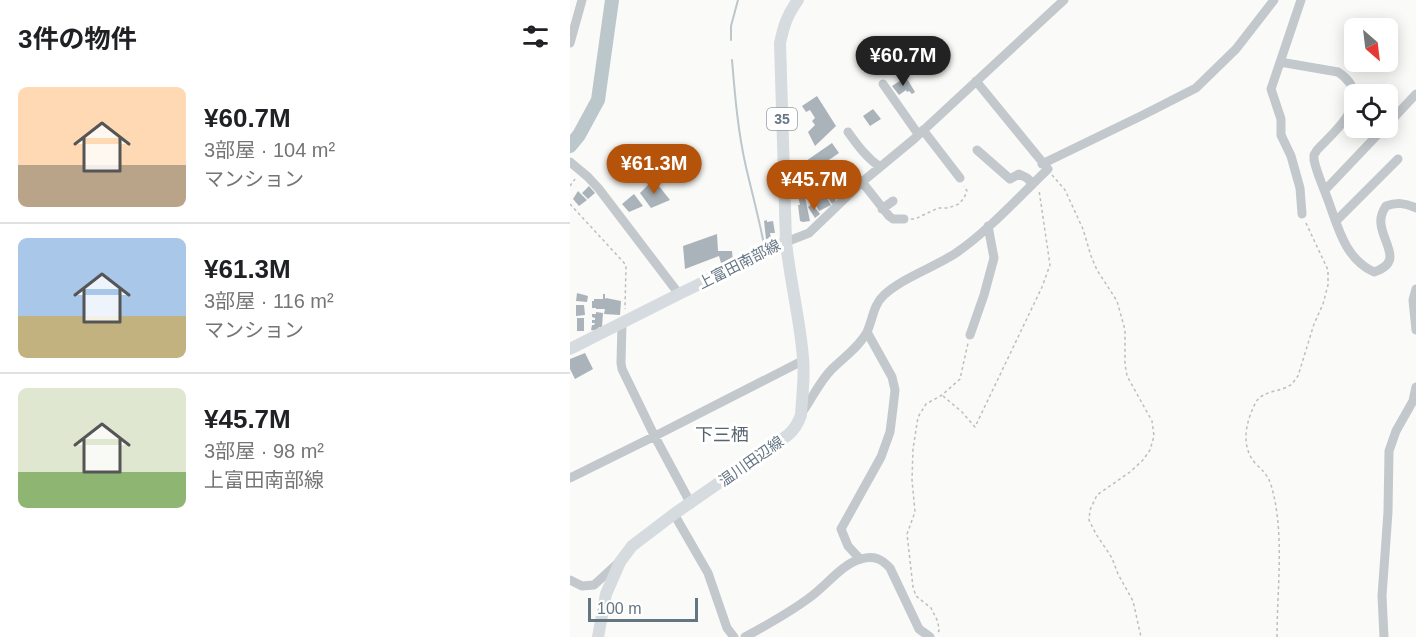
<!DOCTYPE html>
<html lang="ja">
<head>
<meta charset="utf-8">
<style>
  body { margin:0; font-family:Helvetica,"Noto Sans JP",sans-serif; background:#f6f6f6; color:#202124; height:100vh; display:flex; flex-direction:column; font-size:22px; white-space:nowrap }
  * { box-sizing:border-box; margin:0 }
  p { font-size:20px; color:#757577 }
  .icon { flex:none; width:33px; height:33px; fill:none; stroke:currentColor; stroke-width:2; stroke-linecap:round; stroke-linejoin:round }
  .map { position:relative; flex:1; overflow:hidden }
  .panel { display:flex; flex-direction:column; background:#fff; width:570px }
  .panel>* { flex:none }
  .needle { width:39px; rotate:152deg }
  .fabs { position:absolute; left:774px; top:18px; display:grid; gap:12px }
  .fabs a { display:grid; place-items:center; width:54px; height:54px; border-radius:9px; background:#fff; box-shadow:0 3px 15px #0003; font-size:30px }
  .scale { position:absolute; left:18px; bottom:15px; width:110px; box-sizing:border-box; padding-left:6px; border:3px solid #657683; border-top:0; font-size:16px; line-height:21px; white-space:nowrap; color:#657683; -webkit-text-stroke:4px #fff; paint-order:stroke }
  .price { position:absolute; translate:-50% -51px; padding:0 14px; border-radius:21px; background:#b45309; color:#fff; font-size:20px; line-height:39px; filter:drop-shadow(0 2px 3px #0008) }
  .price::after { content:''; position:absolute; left:50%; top:36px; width:18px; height:14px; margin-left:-9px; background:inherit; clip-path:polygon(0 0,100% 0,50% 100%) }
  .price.current { background:#222; color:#fff }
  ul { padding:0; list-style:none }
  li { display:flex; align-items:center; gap:18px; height:150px; padding:0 18px }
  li+li { border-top:2px solid #e0e0e0 }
  li span { display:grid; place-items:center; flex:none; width:168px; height:120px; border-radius:9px; color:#555 }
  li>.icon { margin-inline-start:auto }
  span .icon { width:72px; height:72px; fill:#fffc; stroke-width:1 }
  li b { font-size:26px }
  h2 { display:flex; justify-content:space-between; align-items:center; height:72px; padding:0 18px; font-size:26px }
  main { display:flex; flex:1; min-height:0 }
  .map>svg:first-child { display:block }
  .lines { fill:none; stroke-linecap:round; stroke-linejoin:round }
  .stream { stroke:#bbc7cb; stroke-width:2 }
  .river { stroke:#bbc7cb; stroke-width:14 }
  .building { fill:#aab3b9 }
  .path { stroke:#bbbfc2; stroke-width:1.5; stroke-dasharray:3 3; stroke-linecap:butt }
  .minor { stroke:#c3c8cc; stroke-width:9 }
  .major { stroke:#d6dbdf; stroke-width:12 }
  .labels { text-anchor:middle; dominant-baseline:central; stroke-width:6; stroke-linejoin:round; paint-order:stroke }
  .shield { fill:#fff; stroke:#939fa8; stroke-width:1.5 }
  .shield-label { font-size:14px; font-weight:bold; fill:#657683 }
  .street-label { font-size:15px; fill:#657683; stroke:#fff }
  .quarter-label { font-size:18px; fill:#57646e; stroke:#fff }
</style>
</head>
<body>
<main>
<section class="panel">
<h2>3件の物件<svg class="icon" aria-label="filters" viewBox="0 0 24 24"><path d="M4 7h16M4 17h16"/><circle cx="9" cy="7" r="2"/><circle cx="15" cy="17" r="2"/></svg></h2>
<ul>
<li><span style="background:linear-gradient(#ffd9b3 65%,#b9a48a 0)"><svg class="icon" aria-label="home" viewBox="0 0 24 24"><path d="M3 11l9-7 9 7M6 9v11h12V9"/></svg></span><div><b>¥60.7M</b><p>3部屋 · 104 m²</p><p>マンション</p></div></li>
<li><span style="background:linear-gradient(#a9c7e8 65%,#c2b280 0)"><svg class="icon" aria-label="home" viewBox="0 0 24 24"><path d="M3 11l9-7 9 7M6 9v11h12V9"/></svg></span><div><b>¥61.3M</b><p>3部屋 · 116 m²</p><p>マンション</p></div></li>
<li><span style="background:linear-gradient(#dfe7d0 70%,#8fb573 0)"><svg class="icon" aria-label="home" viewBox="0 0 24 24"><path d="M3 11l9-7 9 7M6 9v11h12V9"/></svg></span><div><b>¥45.7M</b><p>3部屋 · 98 m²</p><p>上富田南部線</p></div></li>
</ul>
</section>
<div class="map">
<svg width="846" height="637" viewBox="0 0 846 637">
  <rect width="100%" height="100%" fill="#fafaf8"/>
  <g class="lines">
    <path class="stream" d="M161,40V26L168,0
      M162,60C165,96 168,132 176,167C182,193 189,218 194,245"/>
    <path class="river" d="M0,146L9,135L28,100L42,0"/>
  </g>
  <path class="building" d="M336,77L345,92L342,94L339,91L337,92L336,90L329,95L322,86Z
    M247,96L266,126L245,146L238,132L245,125L242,121L245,118L240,110L236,112L232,106Z
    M303,109L311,119L300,126L293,116Z
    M262,143L269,153L253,164L264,180L253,187L236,161Z
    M85,181L100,200L81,208L70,193L80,183L81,185Z
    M268,183L275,193L265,200L266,201L262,204L253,190L257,187L259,191Z
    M19,186L25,193L18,199L12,193Z
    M250,187L254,195L245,200L242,194L244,193L243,191Z
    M8,191L17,200L9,206L3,199Z
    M234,193L240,221L233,222L230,221L228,205H230L228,196Z
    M64,194L73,206L59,212L52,204Z
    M255,195L261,205L249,211L244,202Z
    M242,204L250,214L245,218L238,207Z
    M197,220V222L203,221L205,233H200L201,238L196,239L194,221Z
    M147,234L148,251H162L163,261L151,263L149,256L115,269L113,246Z
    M7,293L18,296L17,302L6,301Z
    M33,294H35V299L36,298L51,301L50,315L34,314L35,309H26V308H22V301H24V299H33Z
    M6,305H14L15,315L6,316Z
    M26,312L33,313L32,327H29L27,331L21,330L22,325H24L25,323H22V320H25V318L22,317V314H26Z
    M7,318H14V331H7Z
    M15,353L23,369L5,379L0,369V359Z"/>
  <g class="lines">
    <path class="path" d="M482,175L495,190L513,229L521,256L527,270L547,301L555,330V364L557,376L582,421L584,436L580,450L573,460L560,472L527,495L520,510L519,520L526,534L542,558L548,574L563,601L571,637
      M0,186L5,179
      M0,204L56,265L55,309
      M341,219H345L368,208H378L389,204L394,198L397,191L394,186
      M373,396L392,412L405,427L472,287L480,265L469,190
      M368,632L369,631L368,622L361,608L346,596L343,587L337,534L345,512L342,480L343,449L348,417L356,404L372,395L390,379L398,343
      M707,637C707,589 715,531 701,485C698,475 692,470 685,463C670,445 676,421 686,402C693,390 712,392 722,384C723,383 727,377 728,376L744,324L753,304L758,285V270L735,221"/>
    <path class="minor" d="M731,0L701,89L711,119V135L721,156L730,188L732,214
      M0,43L12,0
      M710,62L768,72C806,97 767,129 747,150L744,155V160C747,174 753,186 758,200C768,227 775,259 804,272C834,262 813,244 811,224C810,217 812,212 816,206C827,202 835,203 846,208
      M313,84L348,134
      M818,124L846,94
      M353,130L390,178
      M278,132C288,146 297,158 310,167
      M407,150L440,179L449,174L457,178L463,184
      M0,162L18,177L29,189L109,294
      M472,164L573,115L626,88L666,49L704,0
      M292,182L319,216L323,219H334
      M755,190L814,128
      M312,209L323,201
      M766,221L828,159
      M216,242L239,233L292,182L344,139L494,0
      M846,289L843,300L846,330
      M52,323L51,363L52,369L84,435L121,504
      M400,335L414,295L424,258L418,226
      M231,414C242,399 249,382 262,369C274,357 289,347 297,332C303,319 303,305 314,295C332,278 365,267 386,253C418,231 449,197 478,169L406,81
      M0,478L87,435L234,360
      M104,514L138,573L157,628L164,637
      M290,559L278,546L271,529L311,457L320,432L323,408L325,390L322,377L297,332
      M0,580L12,586L24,585L48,563
      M175,637C197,625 219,613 239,598C255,587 273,563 291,559C304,555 312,559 320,568L349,629L360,637
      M814,637L812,596L818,512L819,451L826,431L843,401L846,387"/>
    <path class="major" d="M0,349L109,294L216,242
      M28,637L36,594L50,562L62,546L104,514L218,435C225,429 228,424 231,415C232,396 235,377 233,358C230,319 220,281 216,242L210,43C214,25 217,15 228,0"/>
  </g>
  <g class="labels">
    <rect class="shield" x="197" y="108" width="30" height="22" rx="4.5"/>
    <g class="shield-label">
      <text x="212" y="119">35</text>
    </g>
    <g class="street-label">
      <text transform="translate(169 264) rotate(-27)">上富田南部線</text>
      <text transform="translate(181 461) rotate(-35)">温川田辺線</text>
    </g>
    <g class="quarter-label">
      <text x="152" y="435">下三栖</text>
    </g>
  </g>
</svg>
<div class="fabs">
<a><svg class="needle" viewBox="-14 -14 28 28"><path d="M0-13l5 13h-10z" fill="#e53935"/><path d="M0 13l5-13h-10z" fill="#757577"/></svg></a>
<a><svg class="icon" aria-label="locate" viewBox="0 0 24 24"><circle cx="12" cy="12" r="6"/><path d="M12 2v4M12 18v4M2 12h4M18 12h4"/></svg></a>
</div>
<div class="scale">100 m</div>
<b class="price current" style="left:333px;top:87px">¥60.7M</b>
<b class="price" style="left:84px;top:195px">¥61.3M</b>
<b class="price" style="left:244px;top:211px">¥45.7M</b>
</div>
</main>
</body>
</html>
